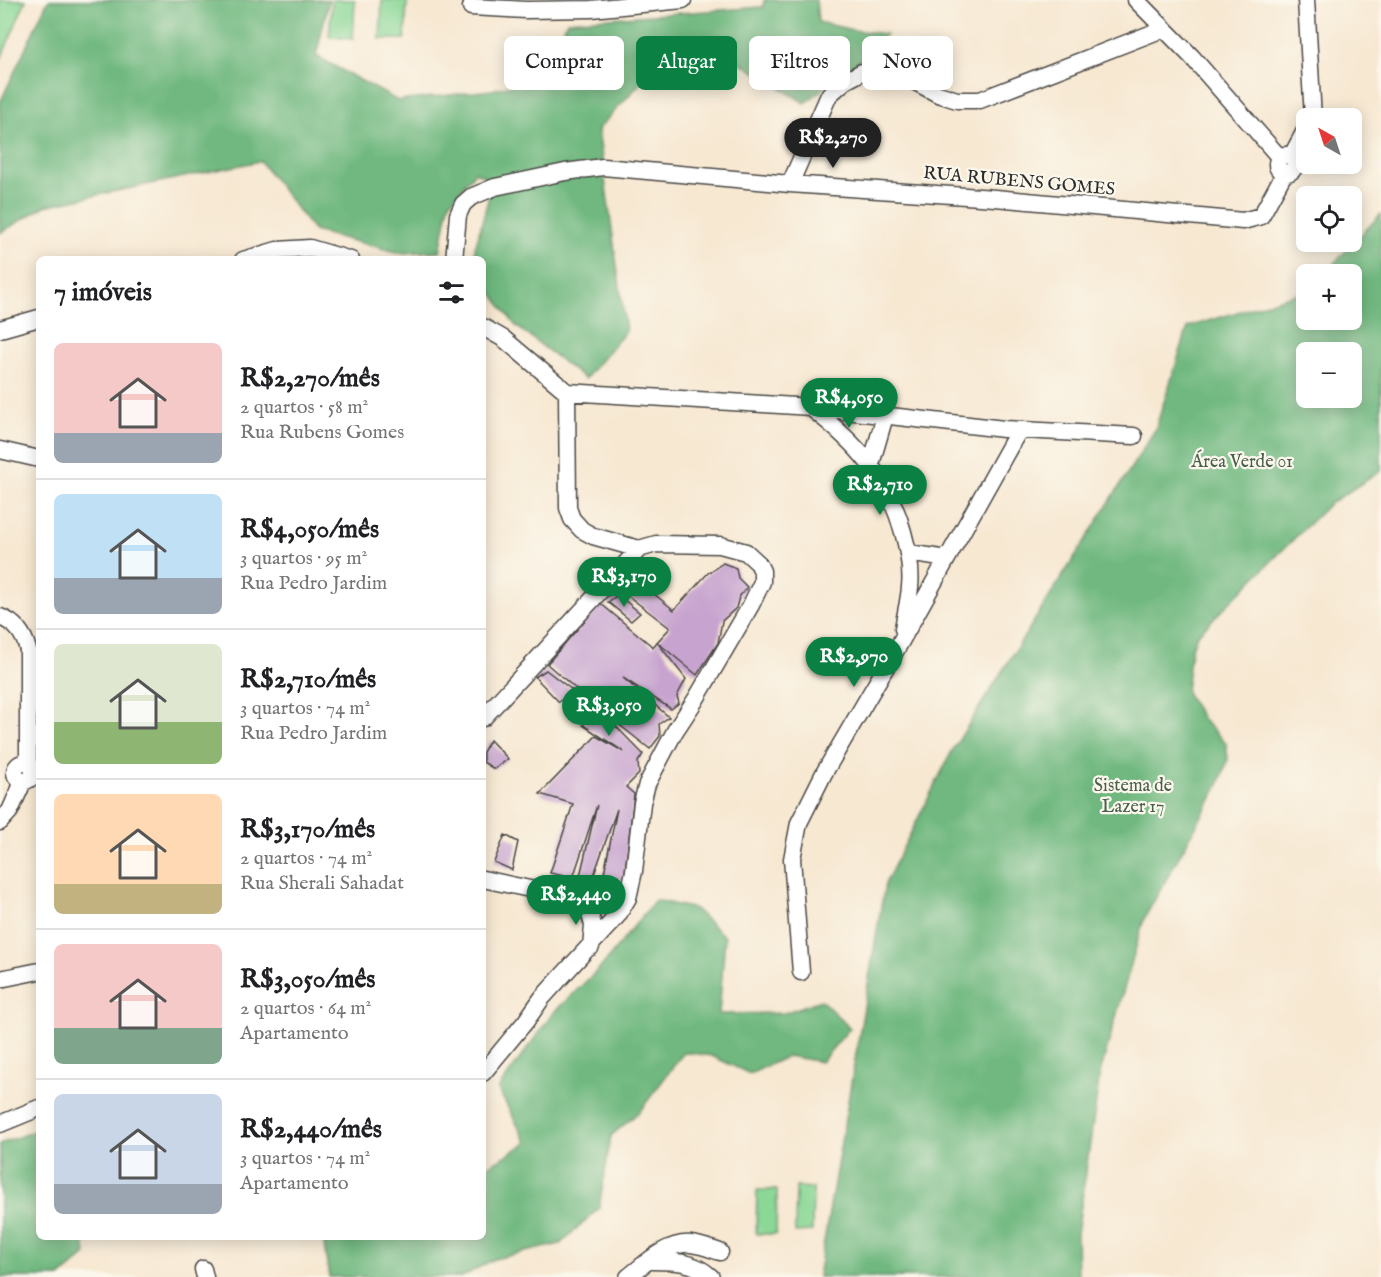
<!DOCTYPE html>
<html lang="pt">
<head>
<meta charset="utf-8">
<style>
  body { margin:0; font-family:"IM FELL English",serif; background:#f6f6f6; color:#202124; height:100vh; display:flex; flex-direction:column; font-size:22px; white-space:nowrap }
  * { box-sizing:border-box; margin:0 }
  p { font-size:20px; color:#757577 }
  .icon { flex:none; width:33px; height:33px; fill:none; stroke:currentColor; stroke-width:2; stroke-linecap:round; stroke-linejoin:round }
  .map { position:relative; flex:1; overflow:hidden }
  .details { position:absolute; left:36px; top:256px; width:450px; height:984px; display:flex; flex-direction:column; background:#fff; border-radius:9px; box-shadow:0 3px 15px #0003 }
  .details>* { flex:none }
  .hud { position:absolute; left:504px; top:36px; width:570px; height:54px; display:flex; gap:12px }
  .needle { width:39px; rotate:321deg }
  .tools { position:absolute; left:1296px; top:108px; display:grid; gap:12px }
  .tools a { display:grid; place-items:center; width:66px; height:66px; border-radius:9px; background:#fff; box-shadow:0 3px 15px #0003; font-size:30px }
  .price { position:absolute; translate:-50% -51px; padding:0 14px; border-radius:21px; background:#0b8043; color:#fff; font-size:20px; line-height:39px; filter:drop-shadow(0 2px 3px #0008) }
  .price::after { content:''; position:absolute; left:50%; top:36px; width:18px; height:14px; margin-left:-9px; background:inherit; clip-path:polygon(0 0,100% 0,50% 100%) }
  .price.on { background:#222; color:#fff }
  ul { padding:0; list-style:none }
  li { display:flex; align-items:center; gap:18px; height:150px; padding:0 18px }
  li+li { border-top:2px solid #e0e0e0 }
  li span { display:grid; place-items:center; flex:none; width:168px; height:120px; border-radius:9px; color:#555 }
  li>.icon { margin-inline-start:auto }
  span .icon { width:72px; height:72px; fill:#fffc; stroke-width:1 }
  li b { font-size:26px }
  h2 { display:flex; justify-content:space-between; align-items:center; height:72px; padding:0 18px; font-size:26px }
  .tag { padding:0 21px; border-radius:9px; background:#fff; box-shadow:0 3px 15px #0003; font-size:21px; line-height:54px }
  .tag.on { background:#0b8043; color:#fff }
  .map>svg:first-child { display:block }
  .green { fill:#8ad796; stroke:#5a8160; stroke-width:1.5 }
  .forest { fill:#6fb87f; stroke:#4d7255; stroke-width:1.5; fill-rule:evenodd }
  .building { fill:#c7a4cf }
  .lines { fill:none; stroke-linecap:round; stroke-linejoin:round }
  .street-casing { stroke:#4a4744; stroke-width:19 }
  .street { stroke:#fff; stroke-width:16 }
  .labels { text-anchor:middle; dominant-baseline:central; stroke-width:4.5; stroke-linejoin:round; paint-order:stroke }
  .street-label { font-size:18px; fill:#2b2b2b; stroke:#fbf7ec }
  .park-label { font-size:18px; fill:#485f4b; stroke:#fbf7ec }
</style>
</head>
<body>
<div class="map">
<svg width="1381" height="1277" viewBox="0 0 1381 1277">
  <rect width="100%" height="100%" fill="#fbf7ec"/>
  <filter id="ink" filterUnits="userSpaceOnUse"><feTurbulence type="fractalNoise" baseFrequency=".0167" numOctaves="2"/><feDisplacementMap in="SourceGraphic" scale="12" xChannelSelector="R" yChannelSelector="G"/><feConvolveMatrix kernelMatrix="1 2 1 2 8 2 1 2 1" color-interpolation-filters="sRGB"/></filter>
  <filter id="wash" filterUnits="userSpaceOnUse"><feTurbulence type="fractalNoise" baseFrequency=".008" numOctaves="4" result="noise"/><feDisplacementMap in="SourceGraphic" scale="24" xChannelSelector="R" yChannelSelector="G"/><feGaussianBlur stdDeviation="1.35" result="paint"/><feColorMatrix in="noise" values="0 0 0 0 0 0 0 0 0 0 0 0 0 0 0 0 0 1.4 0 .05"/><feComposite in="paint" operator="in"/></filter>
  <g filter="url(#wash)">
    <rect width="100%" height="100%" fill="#f7e8d2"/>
    <path class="green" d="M0,0H26L0,61Z
      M332,0H355L353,39L329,37Z
      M382,0H407L405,39H380Z
      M796,1187L813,1188L812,1231L795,1232Z
      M757,1190H777L776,1234H756Z"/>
    <path class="forest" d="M48,0H329L316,56L398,101L492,90L545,76L567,21L763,7L764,0H816L818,22L853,30L886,34L868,53L805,103L725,53L662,60L598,129L626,331L585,379L515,325L483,281V260L476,259L475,248L493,181L475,172L449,204L440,251L400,253L314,231L260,161L45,206L0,233V103Z
      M1381,214V471L1329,504L1197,635L1191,650L1186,692L1203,720L1226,743L1228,759L1218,787L1144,919L1100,1073L1077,1234L1078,1277H818L885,884L953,749L1155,430L1188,327L1306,291V320H1352V274H1324ZM1306,352H1352V398H1306Z
      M655,900L695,909L725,937L719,1014L784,1013L821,1000L850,1028L821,1062L788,1056L750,1074L712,1056L684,1052L640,1111L611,1136L599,1208L560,1244L494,1259L462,1277H329L323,1238H483V1169L527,1143L498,1089L553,1013L602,966Z
      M39,1129V1238H84L86,1255L60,1277H0V1144Z"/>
    <g id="blocks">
      <path class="building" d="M723,563L736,568L738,578L747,587L739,597L736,608L722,621L718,643L697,675L657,642L670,628L615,586L628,573L674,610L708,573Z
        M618,595L640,613L631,621L608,602Z
        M600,603L653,647L657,642L686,679L677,696L679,703L671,709L623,678L669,717L659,724L660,736L650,749L598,708L643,754L638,762L639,774L626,787L634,794L624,880L614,882L603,878L617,809L591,883L579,880L597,805L573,878L550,873L573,804L540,794L596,736L624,752L583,725L598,708L547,664Z
        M546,670L572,690L559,702L535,677Z
        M490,740L508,759L494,769L483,762V752Z
        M505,835L518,842L512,870L494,862Z"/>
    </g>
  </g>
  <g filter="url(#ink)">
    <use href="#blocks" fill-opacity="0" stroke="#4a4744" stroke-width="1.5"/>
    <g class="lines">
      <g class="street-casing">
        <path id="street" d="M1136,0L1192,57L1280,158
          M1306,0L1313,118
          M471,7L526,10L591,9L683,0
          M1277 164a9 9 0 1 1 18 0a9 9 0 1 1-18 0Z
          M1291,157L1306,129
          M790,184L829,95L845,81L862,72L877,69L895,71L938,94L957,100H980L1163,29
          M243,260L277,250L310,248L351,260
          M454,260L458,215L463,204L471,197L495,187L565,172L603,167L790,184L995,198L1243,221L1261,216L1285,172
          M483,327L504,339L567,392L811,407L1004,429L1134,436
          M0,329L39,318
          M811,408C855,442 888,477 903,532C908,550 912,569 910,587C909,601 905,615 903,629
          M0,450L39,459
          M871,464L885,416
          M909,553L947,559
          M0,617C16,623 24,634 28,650V764
          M483,718L639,549
          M15 772a9 9 0 1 1 18 0a9 9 0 1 1-18 0Z
          M0,822L10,811L23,782
          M483,879L586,901L628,898
          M586,901L593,925L591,947
          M801,972L792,859L799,823L824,773L900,643L1019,430
          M0,979L39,971
          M483,1073L526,1021L542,998L618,915L628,898L634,871L642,803L647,784L675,731L696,699L751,605L762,582V571L758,563L746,552L720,545L656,544L639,549L593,536L582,530L572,519L568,508L567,392
          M0,1124L39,1108
          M648,1261C672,1261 693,1260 711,1277
          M203,1269L205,1277
          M628,1277C646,1263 667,1242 691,1244C701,1245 711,1249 720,1252"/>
      </g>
      <use href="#street" class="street"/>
    </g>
  </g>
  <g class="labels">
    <g class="street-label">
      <text transform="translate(1019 182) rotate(5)">RUA RUBENS GOMES</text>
    </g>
    <g class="park-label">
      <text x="1242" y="462">Área Verde 01</text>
      <text x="1133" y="786">Sistema de<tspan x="1133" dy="21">Lazer 17</tspan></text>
    </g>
  </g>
</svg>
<div class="tools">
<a><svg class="needle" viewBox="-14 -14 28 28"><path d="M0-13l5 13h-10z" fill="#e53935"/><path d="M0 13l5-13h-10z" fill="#757577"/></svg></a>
<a><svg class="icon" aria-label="locate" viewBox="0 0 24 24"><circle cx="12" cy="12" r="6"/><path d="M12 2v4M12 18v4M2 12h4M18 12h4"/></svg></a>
<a>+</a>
<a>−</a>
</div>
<b class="price on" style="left:833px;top:169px">R$2,270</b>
<b class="price" style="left:849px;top:429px">R$4,050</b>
<b class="price" style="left:880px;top:516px">R$2,710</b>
<b class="price" style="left:624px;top:608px">R$3,170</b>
<b class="price" style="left:854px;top:688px">R$2,970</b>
<b class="price" style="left:609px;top:737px">R$3,050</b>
<b class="price" style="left:576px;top:926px">R$2,440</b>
<div class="hud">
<a class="tag">Comprar</a>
<a class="tag on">Alugar</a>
<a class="tag">Filtros</a>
<a class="tag">Novo</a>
</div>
<section class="details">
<h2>7 imóveis<svg class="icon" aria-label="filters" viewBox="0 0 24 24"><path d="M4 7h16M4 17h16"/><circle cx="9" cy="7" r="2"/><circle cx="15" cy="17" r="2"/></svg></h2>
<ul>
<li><span style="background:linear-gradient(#f6c9c9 75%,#9aa5b1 0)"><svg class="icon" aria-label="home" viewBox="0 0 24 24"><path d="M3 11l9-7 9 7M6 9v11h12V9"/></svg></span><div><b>R$2,270/mês</b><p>2 quartos · 58 m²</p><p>Rua Rubens Gomes</p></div></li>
<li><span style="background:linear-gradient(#bfe0f5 70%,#9aa5b1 0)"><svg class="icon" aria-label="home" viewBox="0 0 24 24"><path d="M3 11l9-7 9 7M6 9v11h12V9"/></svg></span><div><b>R$4,050/mês</b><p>3 quartos · 95 m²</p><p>Rua Pedro Jardim</p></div></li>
<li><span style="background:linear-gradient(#dfe7d0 65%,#8fb573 0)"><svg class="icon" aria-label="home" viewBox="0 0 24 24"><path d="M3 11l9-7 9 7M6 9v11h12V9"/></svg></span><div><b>R$2,710/mês</b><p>3 quartos · 74 m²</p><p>Rua Pedro Jardim</p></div></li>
<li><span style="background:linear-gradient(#ffd9b3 75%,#c2b280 0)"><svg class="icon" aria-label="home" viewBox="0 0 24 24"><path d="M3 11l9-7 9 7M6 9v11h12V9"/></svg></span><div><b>R$3,170/mês</b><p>2 quartos · 74 m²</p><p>Rua Sherali Sahadat</p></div></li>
<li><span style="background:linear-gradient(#f6c9c9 70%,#7fa58c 0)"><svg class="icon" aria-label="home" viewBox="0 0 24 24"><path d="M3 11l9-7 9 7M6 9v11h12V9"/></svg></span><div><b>R$3,050/mês</b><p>2 quartos · 64 m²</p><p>Apartamento</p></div></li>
<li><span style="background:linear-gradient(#c9d6e8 75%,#9aa5b1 0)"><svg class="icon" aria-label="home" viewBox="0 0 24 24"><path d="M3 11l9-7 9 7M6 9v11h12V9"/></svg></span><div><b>R$2,440/mês</b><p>3 quartos · 74 m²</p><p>Apartamento</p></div></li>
</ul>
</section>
</div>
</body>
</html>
